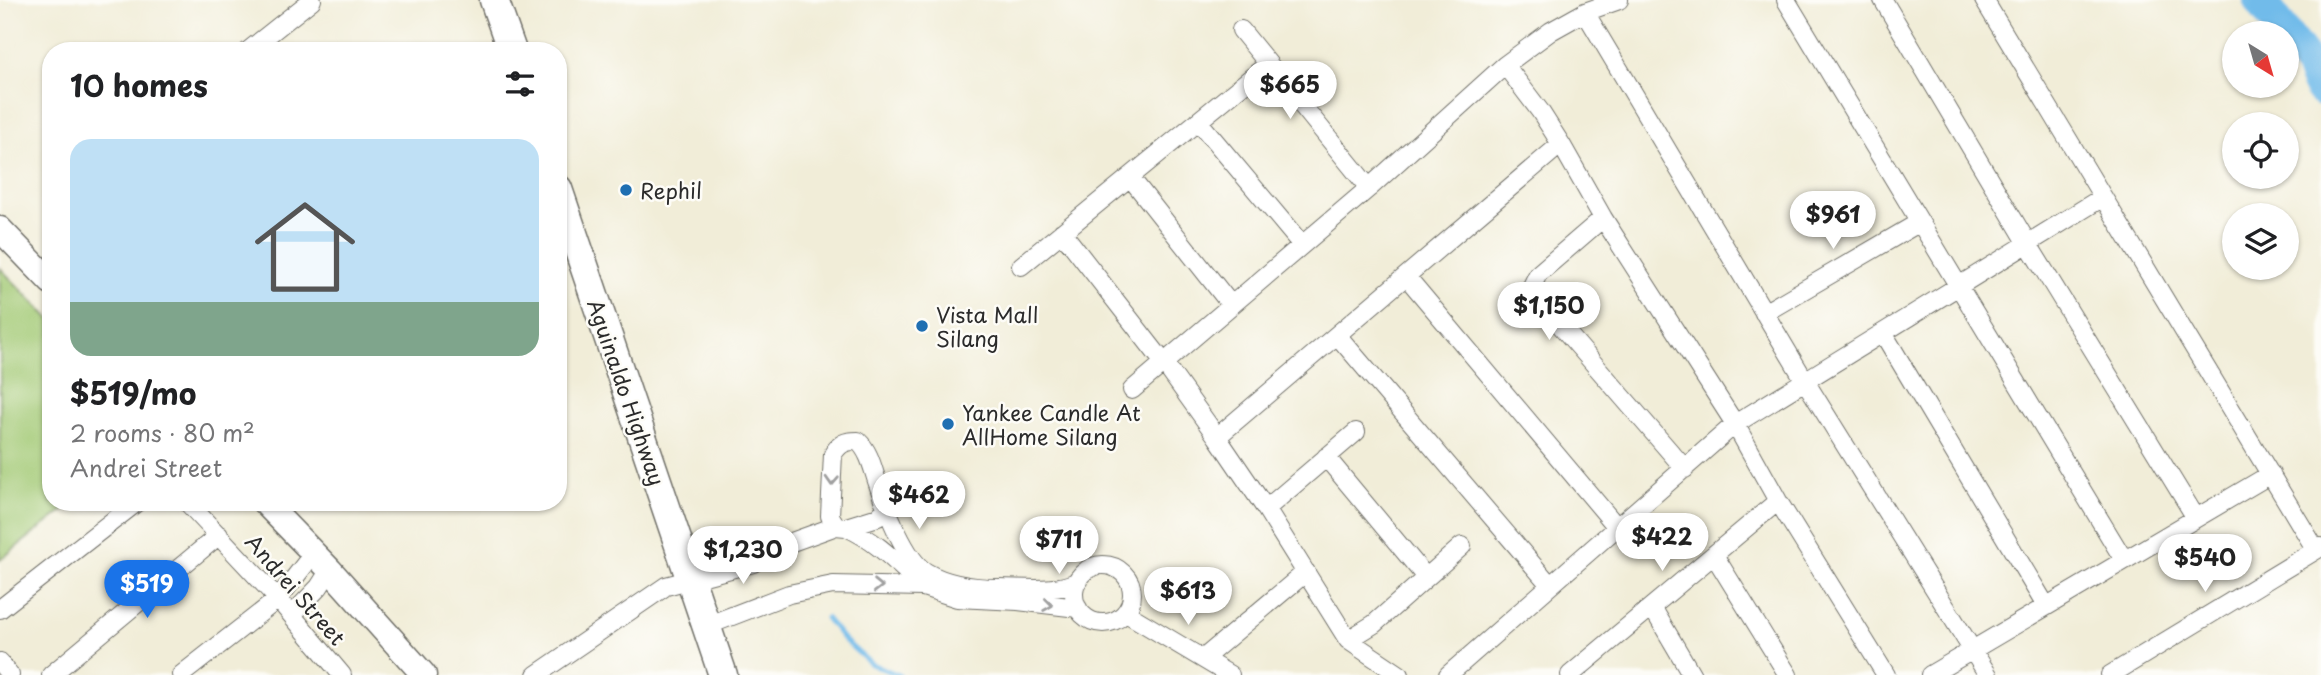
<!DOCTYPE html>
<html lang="en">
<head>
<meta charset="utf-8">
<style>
  body { margin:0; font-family:"Playpen Sans",sans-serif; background:#f6f6f6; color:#202124; height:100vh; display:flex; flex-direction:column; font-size:26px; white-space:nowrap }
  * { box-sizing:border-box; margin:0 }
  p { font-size:23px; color:#757577 }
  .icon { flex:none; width:38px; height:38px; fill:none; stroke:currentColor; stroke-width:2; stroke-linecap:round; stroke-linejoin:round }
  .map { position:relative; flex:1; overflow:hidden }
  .panel { position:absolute; left:42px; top:42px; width:525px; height:469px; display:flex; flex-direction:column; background:#fff; border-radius:28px; box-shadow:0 2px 5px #0004 }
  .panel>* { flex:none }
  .needle { width:46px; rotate:143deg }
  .controls { position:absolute; left:2222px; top:21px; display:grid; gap:14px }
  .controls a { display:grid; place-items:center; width:77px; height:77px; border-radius:50%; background:#fff; box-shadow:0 2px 5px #0004; font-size:35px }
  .price { position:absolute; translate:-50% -60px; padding:0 16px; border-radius:24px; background:#fff; color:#222; font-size:23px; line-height:46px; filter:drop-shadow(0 2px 4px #0008) }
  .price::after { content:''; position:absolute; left:50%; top:42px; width:21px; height:16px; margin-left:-10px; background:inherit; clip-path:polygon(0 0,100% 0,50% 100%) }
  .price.active { background:#1a73e8; color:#fff }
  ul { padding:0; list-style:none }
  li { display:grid; align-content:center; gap:14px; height:371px; padding:0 28px }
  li+li { border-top:2px solid #e0e0e0 }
  li span { display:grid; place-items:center; height:217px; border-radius:21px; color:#555 }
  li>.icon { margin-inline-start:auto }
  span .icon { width:126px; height:126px; fill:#fffc; stroke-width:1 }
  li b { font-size:30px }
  h2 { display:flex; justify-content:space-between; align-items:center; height:84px; padding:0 28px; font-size:30px }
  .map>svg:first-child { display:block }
  .green { fill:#a2c974; stroke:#667a50; stroke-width:2 }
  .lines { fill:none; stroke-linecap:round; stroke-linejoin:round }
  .stream { stroke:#71bbea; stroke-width:5 }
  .river { stroke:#71bbea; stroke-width:33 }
  .minor-casing { stroke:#706f68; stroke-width:20 }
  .secondary-casing { stroke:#706f68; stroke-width:27 }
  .primary-casing { stroke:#706f68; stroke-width:31 }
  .minor { stroke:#fff; stroke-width:18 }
  .secondary { stroke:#fff; stroke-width:24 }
  .primary { stroke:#fff; stroke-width:28 }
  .oneway { stroke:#a0a0a0 }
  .poi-dot { fill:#1f6fb2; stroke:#fdfcf7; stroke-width:2.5 }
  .labels { text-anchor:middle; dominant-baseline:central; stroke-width:5; stroke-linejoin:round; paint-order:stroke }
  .poi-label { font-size:21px; fill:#2b2b2b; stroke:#fdfcf7; text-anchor:start }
  .street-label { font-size:21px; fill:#2b2b2b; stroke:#fdfcf7 }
</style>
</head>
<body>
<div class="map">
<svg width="2321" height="675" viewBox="0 0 2321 675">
  <rect width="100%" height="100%" fill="#fdfcf7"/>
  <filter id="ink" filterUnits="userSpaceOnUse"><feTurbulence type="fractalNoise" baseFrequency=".0143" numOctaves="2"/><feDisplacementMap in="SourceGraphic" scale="14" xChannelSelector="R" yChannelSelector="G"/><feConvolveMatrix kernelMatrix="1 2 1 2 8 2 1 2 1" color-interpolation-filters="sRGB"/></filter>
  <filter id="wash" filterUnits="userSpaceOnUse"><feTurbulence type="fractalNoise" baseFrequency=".00686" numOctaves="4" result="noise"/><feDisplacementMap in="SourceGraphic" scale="28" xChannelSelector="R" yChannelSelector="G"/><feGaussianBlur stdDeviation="1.57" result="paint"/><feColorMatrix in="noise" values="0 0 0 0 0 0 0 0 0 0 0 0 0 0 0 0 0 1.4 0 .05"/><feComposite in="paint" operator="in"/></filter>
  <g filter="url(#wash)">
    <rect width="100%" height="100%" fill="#f1edd8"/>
    <path class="green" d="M0,268L51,320V502H74L0,560Z"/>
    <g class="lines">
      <path class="stream" d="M826,618L844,640L871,664L899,675"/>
      <path class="river" d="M2260,0L2285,33
        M2287,36L2310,66L2321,90"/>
    </g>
  </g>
  <g filter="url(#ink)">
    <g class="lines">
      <g class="minor-casing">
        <path id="minor" d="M1786,0L2124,560
          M1883,0L2028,244L2196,518
          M1984,0L2316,550
          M1585,12L1805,381L1988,675
          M1241,30L1369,188
          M248,51L312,0
          M1505,65L1540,111L1561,144L1603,218L1735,424L1778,501L1886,675
          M1198,121L1302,245
          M1130,177L1231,305
          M1603,218L1538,274L1530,290L1685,469
          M1062,232L1164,363L1217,437L1266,509L1348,640L1400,675
          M1021,266L1268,64
          M1406,276L1617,527
          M1764,313L1920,222
          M1883,333L2046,606
          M1337,335L1550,585
          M1132,390L1369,188L1505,65L1551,31L1585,12L1619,0
          M1217,437L1561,144
          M1326,457L1425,576
          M187,502L278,599L342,675
          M1266,509L1356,432
          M836,526L830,516L833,454C840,443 845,441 858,441C870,452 873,470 878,484C885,507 906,561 926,572C948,585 974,588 999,588C1024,588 1055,593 1078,581
          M846,527C877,541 898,564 923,587
          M1714,555L1788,675
          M1074 594a29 29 0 1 1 58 0a29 29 0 1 1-58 0Z
          M696,574C726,554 738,550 774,547
          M1652,607L1692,675
          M0,609L137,502
          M1126,613L1230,675
          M292,615L319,587L330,570
          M706,626L789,594L833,585L923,587L957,598L1018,601L1078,608
          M1348,640L1374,624L1462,546
          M1204,658L1306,572
          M0,662L10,675
          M51,675L219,535
          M181,675L278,599L313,554
          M536,675L666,586L753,563L778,547L836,526L846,527L878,517L886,509
          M1448,675L1735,424L2103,197
          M1570,675L1778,501
          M1930,675L2271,474
          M2110,675L2321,547"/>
      </g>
      <g class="secondary-casing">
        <path id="secondary" d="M0,229L51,282
          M264,502L330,570L424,675"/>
      </g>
      <g class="primary-casing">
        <path id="primary" d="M494,0L512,51
          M558,189L723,675"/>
      </g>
      <use href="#minor" class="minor"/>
      <use href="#secondary" class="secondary"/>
      <use href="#primary" class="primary"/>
    </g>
    <defs><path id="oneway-chevron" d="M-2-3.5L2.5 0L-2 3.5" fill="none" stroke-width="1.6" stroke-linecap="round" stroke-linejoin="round" transform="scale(1.75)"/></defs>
    <g class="oneway">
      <use href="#oneway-chevron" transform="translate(832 481) rotate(93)"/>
      <use href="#oneway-chevron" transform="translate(878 586) rotate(1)"/>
      <use href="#oneway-chevron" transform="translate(1048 605) rotate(8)"/>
    </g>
  </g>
  <g class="poi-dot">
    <circle cx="626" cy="190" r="7"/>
    <circle cx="922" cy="326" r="7"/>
    <circle cx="948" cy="424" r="7"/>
  </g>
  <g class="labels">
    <g class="poi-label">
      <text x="640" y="190">Rephil</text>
      <text x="936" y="314">Vista Mall<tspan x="936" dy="24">Silang</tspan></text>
      <text x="962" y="412">Yankee Candle At<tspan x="962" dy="24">AllHome Silang</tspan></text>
    </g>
    <g class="street-label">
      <text transform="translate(627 392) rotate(71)">Aguinaldo Highway</text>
      <text transform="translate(296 589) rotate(49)">Andrei Street</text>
    </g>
  </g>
</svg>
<div class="controls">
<a><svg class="needle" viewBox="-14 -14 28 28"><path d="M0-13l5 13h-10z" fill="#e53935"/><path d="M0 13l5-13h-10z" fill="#757577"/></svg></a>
<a><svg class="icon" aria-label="locate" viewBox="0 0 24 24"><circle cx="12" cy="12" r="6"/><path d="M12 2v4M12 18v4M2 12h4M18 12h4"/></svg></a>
<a><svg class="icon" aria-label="layers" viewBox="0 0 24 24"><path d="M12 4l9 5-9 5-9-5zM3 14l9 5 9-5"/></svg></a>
</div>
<b class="price" style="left:1290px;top:121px">$665</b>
<b class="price" style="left:1833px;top:251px">$961</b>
<b class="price" style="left:1549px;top:342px">$1,150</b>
<b class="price" style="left:919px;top:531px">$462</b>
<b class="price" style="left:1662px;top:573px">$422</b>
<b class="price" style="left:1059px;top:576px">$711</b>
<b class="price" style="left:743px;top:586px">$1,230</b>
<b class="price" style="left:2205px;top:594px">$540</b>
<b class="price active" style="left:147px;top:620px">$519</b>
<b class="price" style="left:1188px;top:627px">$613</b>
<section class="panel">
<h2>10 homes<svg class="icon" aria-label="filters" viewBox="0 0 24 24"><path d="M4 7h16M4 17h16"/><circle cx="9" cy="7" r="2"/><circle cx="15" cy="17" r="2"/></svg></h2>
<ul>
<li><span style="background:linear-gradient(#bfe0f5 75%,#7fa58c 0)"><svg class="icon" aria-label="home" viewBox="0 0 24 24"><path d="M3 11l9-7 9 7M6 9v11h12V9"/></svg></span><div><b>$519/mo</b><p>2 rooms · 80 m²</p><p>Andrei Street</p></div></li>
</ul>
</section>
</div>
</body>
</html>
